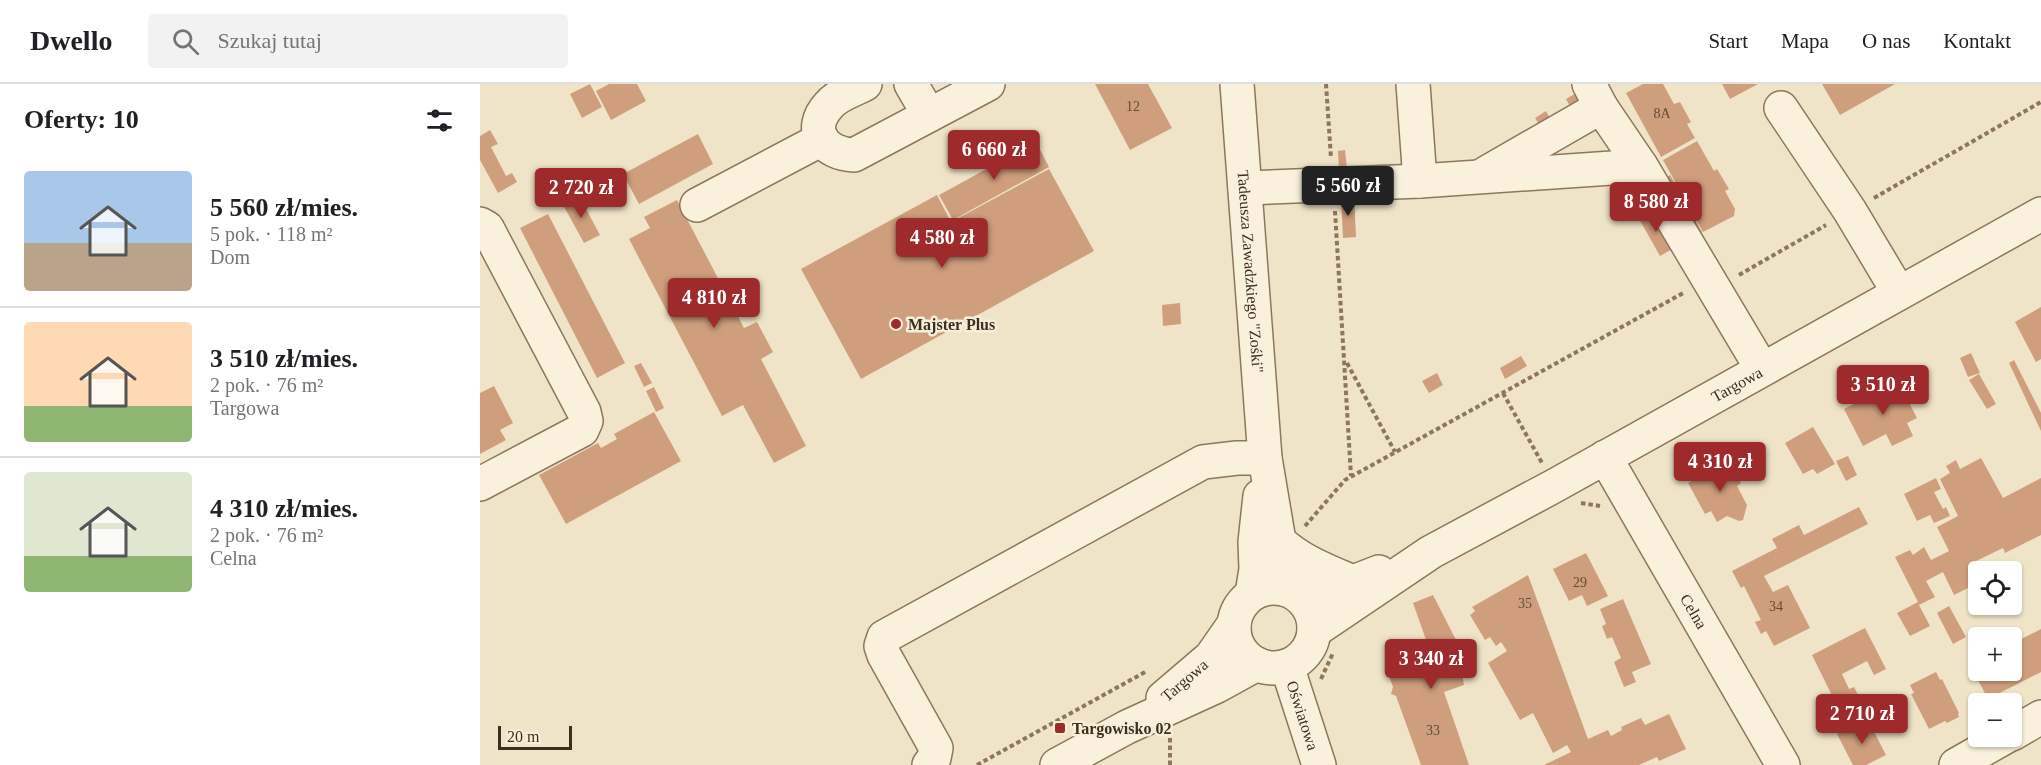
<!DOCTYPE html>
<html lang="pl">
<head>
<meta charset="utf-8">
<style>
  body { margin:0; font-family:"Times New Roman",serif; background:#f2f2f2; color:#202124; height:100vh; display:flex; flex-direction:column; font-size:22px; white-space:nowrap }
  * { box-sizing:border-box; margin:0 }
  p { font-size:20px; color:#757577 }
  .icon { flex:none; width:33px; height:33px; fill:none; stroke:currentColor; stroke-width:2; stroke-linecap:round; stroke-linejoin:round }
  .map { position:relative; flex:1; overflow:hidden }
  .side { display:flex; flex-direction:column; background:#fff; width:480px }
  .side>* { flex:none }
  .buttons { position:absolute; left:1488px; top:477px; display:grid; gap:12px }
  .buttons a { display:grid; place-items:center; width:54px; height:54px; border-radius:6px; background:#fff; box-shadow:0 2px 4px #0004; font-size:30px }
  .scale { position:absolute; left:18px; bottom:15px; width:74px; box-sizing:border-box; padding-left:6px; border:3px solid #3d2e20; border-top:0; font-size:16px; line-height:21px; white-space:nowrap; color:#3d2e20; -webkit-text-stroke:4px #f7eed8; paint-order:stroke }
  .price { position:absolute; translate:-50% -51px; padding:0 14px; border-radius:6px; background:#9e2a2b; color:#fff; font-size:20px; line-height:39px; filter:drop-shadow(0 2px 3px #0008) }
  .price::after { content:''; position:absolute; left:50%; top:36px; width:18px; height:14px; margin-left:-9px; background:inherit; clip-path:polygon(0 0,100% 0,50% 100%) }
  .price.selected { background:#222; color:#fff }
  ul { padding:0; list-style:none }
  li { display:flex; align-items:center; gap:18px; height:150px; padding:0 24px }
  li+li { border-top:2px solid #e0e0e0 }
  li span { display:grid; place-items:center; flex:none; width:168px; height:120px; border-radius:6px; color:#555 }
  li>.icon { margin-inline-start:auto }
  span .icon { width:72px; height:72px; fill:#fffc; stroke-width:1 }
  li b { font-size:26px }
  h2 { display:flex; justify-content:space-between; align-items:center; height:72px; padding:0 24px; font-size:26px }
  header { display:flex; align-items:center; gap:36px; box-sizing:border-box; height:84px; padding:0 30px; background:#fff; border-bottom:2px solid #e0e0e0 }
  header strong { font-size:28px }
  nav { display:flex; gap:33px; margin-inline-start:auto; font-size:21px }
  .search { width:420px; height:54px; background:#f2f2f2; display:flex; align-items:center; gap:15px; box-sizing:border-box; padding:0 21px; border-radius:6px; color:#757577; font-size:22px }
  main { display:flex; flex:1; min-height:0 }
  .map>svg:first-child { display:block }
  .building { fill:#cf9f7d }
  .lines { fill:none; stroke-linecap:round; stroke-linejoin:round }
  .minor-casing { stroke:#8d765c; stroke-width:36 }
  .path { stroke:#8d765c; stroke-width:4; stroke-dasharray:4.5 3; stroke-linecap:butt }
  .minor { stroke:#faf1dc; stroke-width:33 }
  .poi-dot { fill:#9e2a2b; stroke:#f7eed8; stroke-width:2 }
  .labels { text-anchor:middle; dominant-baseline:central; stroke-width:5; stroke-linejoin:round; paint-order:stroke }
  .number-label { font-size:14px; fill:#624a37 }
  .street-label { font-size:16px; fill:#3d2e20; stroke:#f7eed8 }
  .poi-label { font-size:16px; font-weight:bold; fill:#3d2e20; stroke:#f7eed8; text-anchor:start }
</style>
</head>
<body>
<header>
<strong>Dwello</strong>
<div class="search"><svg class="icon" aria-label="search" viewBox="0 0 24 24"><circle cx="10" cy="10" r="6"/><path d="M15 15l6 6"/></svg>Szukaj tutaj</div>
<nav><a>Start</a><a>Mapa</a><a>O nas</a><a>Kontakt</a></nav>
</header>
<main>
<section class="side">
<h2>Oferty: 10<svg class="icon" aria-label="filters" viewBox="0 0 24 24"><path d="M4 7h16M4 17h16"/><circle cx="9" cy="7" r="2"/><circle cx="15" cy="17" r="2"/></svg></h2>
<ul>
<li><span style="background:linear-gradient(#a9c7e8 60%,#b9a48a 0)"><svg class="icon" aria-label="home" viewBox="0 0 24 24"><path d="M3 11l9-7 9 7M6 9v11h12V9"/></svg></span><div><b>5 560 zł/mies.</b><p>5 pok. · 118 m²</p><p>Dom</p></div></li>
<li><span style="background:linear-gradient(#ffd9b3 70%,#8fb573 0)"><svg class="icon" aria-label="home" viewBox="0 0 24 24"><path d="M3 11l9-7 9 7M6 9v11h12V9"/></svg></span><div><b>3 510 zł/mies.</b><p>2 pok. · 76 m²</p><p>Targowa</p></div></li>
<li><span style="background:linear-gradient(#dfe7d0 70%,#8fb573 0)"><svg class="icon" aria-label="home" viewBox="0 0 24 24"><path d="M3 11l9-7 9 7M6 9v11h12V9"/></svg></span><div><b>4 310 zł/mies.</b><p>2 pok. · 76 m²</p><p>Celna</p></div></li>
</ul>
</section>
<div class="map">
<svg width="1561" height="681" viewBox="0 0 1561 681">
  <rect width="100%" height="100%" fill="#f0e4c8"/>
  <path class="building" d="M110,0L122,23L102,34L90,10Z
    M129,0H157L166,17L131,36L116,7Z
    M615,0H668L692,44L650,66Z
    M1163,0H1183L1194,20L1200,18L1211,38L1207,40L1215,54L1181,73L1146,9Z
    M1242,0H1278L1250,15Z
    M1342,0H1415L1360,31Z
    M1098,8L1105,19L1092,26L1086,15Z
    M1066,27L1073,39L1062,45L1055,34Z
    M10,46L18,60L11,63L26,92L32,89L37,98L18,109L0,76V52Z
    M218,50L233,80L159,120L143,90Z
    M1217,57L1234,87L1237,85L1249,105L1245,107L1255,125L1254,132L1223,148L1183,76Z
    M556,58L569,83L473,136L459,111Z
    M865,66L867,85L859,86L858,67Z
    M569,85L614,167L381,295L321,185L457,111L471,138Z
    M1190,91L1222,148L1212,154L1180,96Z
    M98,110L120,151L104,159L82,119Z
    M874,112L876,153L863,154L861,113Z
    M197,116L264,244L277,238L293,268L281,275L326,362L294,379L263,321L242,332L149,155L170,144L164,133Z
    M1171,125L1194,164L1180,172L1158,133Z
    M68,130L145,279L117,294L40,144Z
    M700,219L701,240L683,242L682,221Z
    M1561,223V275L1556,278L1535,238Z
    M1491,269L1500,289L1488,293L1480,274Z
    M1041,272L1047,282L1025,295L1020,284Z
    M1534,276L1561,329V347L1529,279Z
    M161,279L172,299L164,303L154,282Z
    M957,289L963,301L949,309L942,297Z
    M1499,290L1516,320L1507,325L1489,296Z
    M1418,297L1437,334L1427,339L1433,352L1412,362L1406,350L1383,362L1364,325Z
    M14,302L33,339L20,346L26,356L0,370V309Z
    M174,303L184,324L176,328L166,307Z
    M174,328L201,377L86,440L59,391L118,359L121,364L137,355L134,350Z
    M1333,343L1355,380L1337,390L1333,385L1323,390L1305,359Z
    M1368,372L1377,391L1366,397L1356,377Z
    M1501,374L1523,414L1561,394V451L1525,469L1523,464L1496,477L1501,488H1498V499L1474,511L1463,488L1446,497L1455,513L1439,521L1450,542L1430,552L1417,529L1438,518L1415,473L1430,466L1433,471L1444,463L1451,476L1469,467L1457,443L1478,432L1460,395L1470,389L1466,382L1476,376L1480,385Z
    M1249,376L1261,399L1257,402L1267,421L1263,436L1259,437L1247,432L1237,438L1231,427L1225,430L1208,399Z
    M1456,394L1461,405L1454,408L1463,425L1466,423L1470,432L1454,439L1450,431L1437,437L1424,410Z
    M1379,423L1388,440L1284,492L1293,508L1308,501L1330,544L1294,562L1286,547L1281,550L1275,538L1281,536L1264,502L1261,504L1252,487L1297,464L1292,455L1319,441L1324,451Z
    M1106,469L1128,512L1107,522L1102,511L1089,517L1073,485Z
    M1048,491L1108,655L1128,646L1131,652L1142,646L1141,643L1161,634L1165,641L1189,630L1206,665L1179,677L1177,673L1159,681H1064L1091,668L1087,661L1073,669L1053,629L1040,636L1008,579L1027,567L1021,558L1016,562L1010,553L1005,556L990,531L995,527L992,523Z
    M953,511L976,556L984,601L964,608L989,681H941L916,612L911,610L913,603L906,584L924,577L926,569L932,567L938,572L950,567L933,519Z
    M1143,515L1171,580L1152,588L1156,598L1144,603L1134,578L1141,574L1132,553L1127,555L1122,542L1126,540L1120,525Z
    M1469,522L1486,553L1473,560L1457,529Z
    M1385,544L1406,585L1394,591L1387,577L1362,590L1369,605L1374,603L1382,619L1377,621L1378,624L1362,632L1332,571Z
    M1561,545V588L1508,615L1491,583L1498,579V586H1532V560Z
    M1456,588L1460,596L1462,595L1479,629L1478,630L1479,633L1467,639L1465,637L1449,645L1431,610L1434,609L1430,601Z
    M1390,640L1406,671L1386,681H1373L1357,650L1374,641L1377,647Z"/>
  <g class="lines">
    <g class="minor-casing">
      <g id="minor">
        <path d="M385,0C374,6 357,11 349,21C326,46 344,70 374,71L508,0"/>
        <path d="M431,0L449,31"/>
        <path id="s1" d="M757,0L785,374L799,457L813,508"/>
        <path d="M933,0L940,97"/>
        <path d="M1109,0L1121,23L1161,82L1282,285"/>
        <path d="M1301,24L1370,127L1419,209"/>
        <path d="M1006,89L1121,23"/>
        <path d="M765,104L940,97L1161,82"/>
        <path d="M217,121L342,55"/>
        <path d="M0,140L7,144L104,328L106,337L102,346L0,400"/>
        <path id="s2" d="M1125,373L1303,681"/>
        <path d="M799,457C820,477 847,487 873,498"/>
        <circle cx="794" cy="544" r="40"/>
        <path d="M772,510L776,485L775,458L780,412"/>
        <path d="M820,513L845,509L899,488"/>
        <path id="s3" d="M834,547L951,468L1074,402L1561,130"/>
        <path id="s4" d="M807,582L839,681"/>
        <path id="s5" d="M683,614L731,573L754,540"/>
        <path d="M1532,650L1561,633"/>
        <path d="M449,681L454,674L456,664L404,571L401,562L404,553L723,378L757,374H785"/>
        <path d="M577,681L647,643L737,602L777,580"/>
        <path d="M1476,681L1527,652"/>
      </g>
    </g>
    <path class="path" d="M846,0L851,74
      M1394,114L1561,18
      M855,127L871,392
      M1259,191L1346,141
      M867,279L915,368
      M1023,309L1062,379
      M1101,419L1120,422
      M825,442L865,396L1205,208
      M841,595L853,569
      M497,681L667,587
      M690,681V654"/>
    <use href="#minor" class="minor"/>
  </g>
  <g class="poi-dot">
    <circle cx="416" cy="240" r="6"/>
    <rect x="574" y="638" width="12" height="12" rx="3"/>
  </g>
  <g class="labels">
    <g class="number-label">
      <text x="653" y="22">12</text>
      <text x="1182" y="29">8A</text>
      <text x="1100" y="498">29</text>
      <text x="1045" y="519">35</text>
      <text x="1296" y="522">34</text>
      <text x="953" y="646">33</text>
    </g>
    <g class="street-label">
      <text stroke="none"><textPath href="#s1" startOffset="188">Tadeusza Zawadzkiego "Zośki"</textPath></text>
      <text stroke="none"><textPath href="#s3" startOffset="490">Targowa</textPath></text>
      <text stroke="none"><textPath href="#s2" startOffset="178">Celna</textPath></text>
      <text stroke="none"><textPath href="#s5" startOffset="28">Targowa</textPath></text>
      <text stroke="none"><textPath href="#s4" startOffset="52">Oświatowa</textPath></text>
    </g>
    <g class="poi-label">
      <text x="428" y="240">Majster Plus</text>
      <text x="592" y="644">Targowisko 02</text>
    </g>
  </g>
</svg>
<div class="buttons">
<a><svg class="icon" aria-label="locate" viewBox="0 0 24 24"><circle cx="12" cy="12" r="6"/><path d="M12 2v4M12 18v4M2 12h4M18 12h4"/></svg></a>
<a>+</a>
<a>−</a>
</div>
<div class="scale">20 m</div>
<b class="price" style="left:514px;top:97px">6 660 zł</b>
<b class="price selected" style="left:868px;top:133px">5 560 zł</b>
<b class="price" style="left:101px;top:135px">2 720 zł</b>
<b class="price" style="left:1176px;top:149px">8 580 zł</b>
<b class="price" style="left:462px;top:185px">4 580 zł</b>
<b class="price" style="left:234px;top:245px">4 810 zł</b>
<b class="price" style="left:1403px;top:332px">3 510 zł</b>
<b class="price" style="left:1240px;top:409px">4 310 zł</b>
<b class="price" style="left:951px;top:606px">3 340 zł</b>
<b class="price" style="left:1382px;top:661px">2 710 zł</b>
</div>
</main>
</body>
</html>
